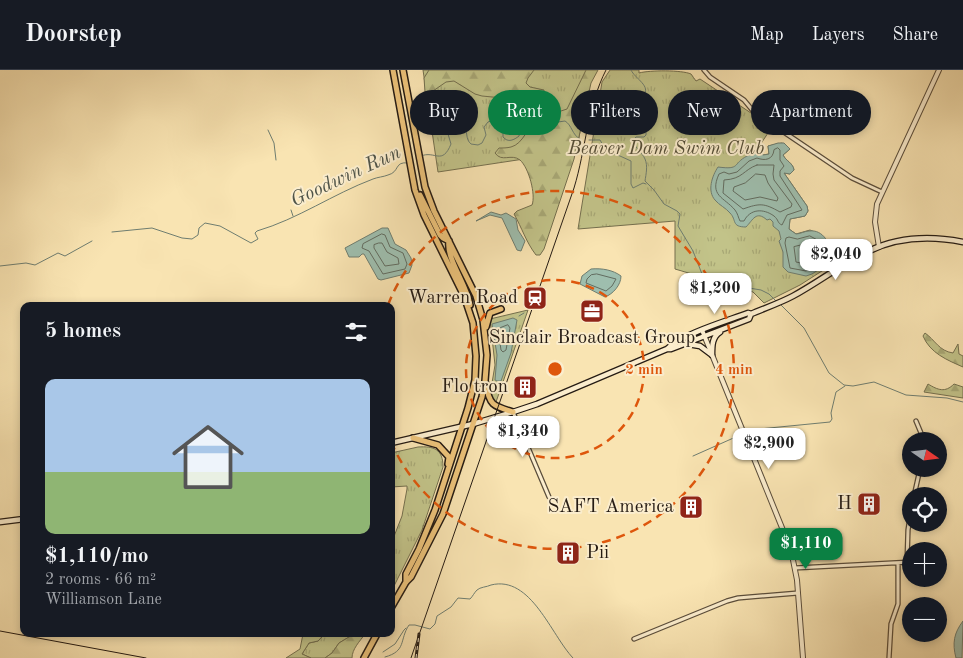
<!DOCTYPE html>
<html lang="en">
<head>
<meta charset="utf-8">
<style>
  body { margin:0; font-family:"Old Standard TT",serif; background:#20242c; color:#f1f3f6; height:100vh; display:flex; flex-direction:column; font-size:19px; white-space:nowrap }
  * { box-sizing:border-box; margin:0 }
  p { font-size:16px; color:#9ea1a6 }
  .icon { flex:none; width:28px; height:28px; fill:none; stroke:currentColor; stroke-width:2; stroke-linecap:round; stroke-linejoin:round }
  .map { position:relative; flex:1; overflow:hidden }
  .sheet { position:absolute; left:20px; top:232px; width:375px; height:335px; display:flex; flex-direction:column; background:#171b24; border-radius:10px; box-shadow:0 2px 8px #0003 }
  .sheet>* { flex:none }
  .banner { position:absolute; left:410px; top:20px; width:475px; height:45px; display:flex; gap:10px }
  .needle { width:32px; rotate:104deg }
  .controls { position:absolute; left:902px; top:362px; display:grid; gap:10px }
  .controls a { display:grid; place-items:center; width:45px; height:45px; border-radius:50%; background:#171b24; box-shadow:0 2px 8px #0003; font-size:25px }
  .price { position:absolute; translate:-50% -42px; padding:0 11px; border-radius:10px; background:#fff; color:#222; font-size:16px; line-height:32px; filter:drop-shadow(0 1px 2px #0008) }
  .price::after { content:''; position:absolute; left:50%; top:30px; width:15px; height:11px; margin-left:-8px; background:inherit; clip-path:polygon(0 0,100% 0,50% 100%) }
  .price.active { background:#0b8043; color:#fff }
  ul { padding:0; list-style:none }
  li { display:grid; align-content:center; gap:10px; height:265px; padding:0 25px }
  li span { display:grid; place-items:center; height:155px; border-radius:10px; color:#555 }
  li>.icon { margin-inline-start:auto }
  span .icon { width:90px; height:90px; fill:#fffc; stroke-width:1 }
  li b { font-size:21px }
  h2 { display:flex; justify-content:space-between; align-items:center; height:60px; padding:0 25px; font-size:21px }
  .tag { padding:0 18px; border-radius:22px; background:#171b24; box-shadow:0 2px 8px #0003; font-size:18px; line-height:45px }
  .tag.active { background:#0b8043; color:#fff }
  header { display:flex; align-items:center; gap:30px; box-sizing:border-box; height:70px; padding:0 25px; background:#171b24; border-bottom:1px solid #363941 }
  header strong { font-size:24px }
  nav { display:flex; gap:28px; margin-inline-start:auto; font-size:18px }
  .map>svg:first-child { display:block }
  .grass { fill:url(#grass-tufts); stroke:#746f4e }
  .forest { fill:url(#forest-firs); stroke:#746f4e }
  .water { fill:#9ebeae; stroke:#6e7d70 }
  .lines { fill:none; stroke-linecap:round; stroke-linejoin:round }
  .shore { stroke:#626c60; stroke-width:1 }
  .stream { stroke:#6e7d70; stroke-width:1 }
  .minor-casing { stroke:#5a4d3b; stroke-width:5.5 }
  .tertiary-casing { stroke:#5a4d3b; stroke-width:6 }
  .secondary-casing { stroke:#251b13; stroke-width:7 }
  .primary-casing { stroke:#251b13; stroke-width:8 }
  .minor { stroke:#fbedcd; stroke-width:3 }
  .tertiary { stroke:#fbedcd; stroke-width:4 }
  .secondary { stroke:#fbedcd; stroke-width:4.5 }
  .primary { stroke:#ecc279; stroke-width:5 }
  .tram { stroke:#251b13; stroke-width:1 }
  .rail-casing { stroke:#251b13; stroke-width:3 }
  .rail { stroke:#fbedcd; stroke-width:1; stroke-dasharray:4; stroke-linecap:butt }
  .ring { fill:none; stroke:#de560c; stroke-width:2.5; stroke-dasharray:9 6 }
  .labels { text-anchor:middle; dominant-baseline:central; stroke-width:4; stroke-linejoin:round; paint-order:stroke }
  .park-label { font-size:19px; font-style:italic; fill:#544d36; stroke:#fbedcd }
  .poi-label { font-size:19px; fill:#251b13; stroke:#fbedcd; text-anchor:end }
  .water-label { font-size:20px; font-style:italic; fill:#4f5449; stroke:#fbedcd }
  .centre { fill:#de560c; stroke:#fbedcd; stroke-width:2.5 }
  .ring-label { font-size:15px; text-anchor:middle; font-weight:bold; fill:#de560c; stroke:#fbedcd; stroke-width:4; stroke-linejoin:round; paint-order:stroke }
</style>
</head>
<body>
<header>
<strong>Doorstep</strong>
<nav><a>Map</a><a>Layers</a><a>Share</a></nav>
</header>
<div class="map">
<svg width="963" height="588" viewBox="0 0 963 588">
  <defs>
    <pattern id="grass-tufts" width="24" height="20" patternUnits="userSpaceOnUse" patternTransform="scale(1.25)"><rect width="24" height="20" fill="#c2c389"/><path d="M3 7l-1-3M5 7V3M7 7l1-3M15 17l-1-3M17 17v-4M19 17l1-3" fill="none" stroke="#a7a775"/></pattern>
    <pattern id="forest-firs" width="22" height="20" patternUnits="userSpaceOnUse" patternTransform="scale(1.25)"><rect width="22" height="20" fill="#c2c389"/><path d="M5 1l3.5 6h-7zM16 11l3.5 6h-7z" fill="#a7a775"/></pattern>
  </defs>
  <rect width="100%" height="100%" fill="#f9e4b2"/>
  <filter id="stains"><feTurbulence type="fractalNoise" baseFrequency=".004" numOctaves="4"/><feColorMatrix values="0 0 0 0 .2 0 0 0 0 .09 0 0 0 0 .02 0 0 0 .5 -.17"/></filter>
  <radialGradient id="worn" r=".72"><stop offset=".6" stop-color="#630" stop-opacity="0"/><stop offset="1" stop-color="#630" stop-opacity=".3"/></radialGradient>
  <path class="grass" d="M423,0H597L587,15L577,81L438,102Z
    M610,0H639V3C650,0 682,0 691,4C693,6 694,9 696,11L700,9L757,47L756,51L770,60L756,81L758,80L763,85L769,84L768,76L782,73L790,79L783,85C786,91 793,93 794,100L790,104L784,103L807,136L808,141L805,146L790,149L789,159L796,164L810,160C829,168 829,174 836,192L800,215L764,233L753,222L675,199V151L578,159L602,12Z
    M528,240L496,332L493,331L490,325L495,295L490,249Z
    M418,377C434,376 443,379 443,397L422,460L391,522V474L402,446L407,419V416L391,417V383Z
    M321,564H354L339,573L332,583L325,588H311L302,584L309,573L318,571L321,567Z"/>
  <path class="forest" d="M429,0H534L528,8L526,13L530,17L544,20V26L539,30L533,31L482,26L475,24L454,11L446,12L433,21L425,22L424,8Z
    M586,0H598L591,13L574,89L544,179L540,185H536C526,172 522,158 514,144L517,141L532,135C536,125 529,98 520,90C511,83 502,93 495,83L499,78C503,78 507,78 511,77C523,74 528,57 536,49L548,48L555,43L567,39Z
    M925,263C935,270 939,281 953,283L958,274L959,284L963,286V297C947,290 930,283 923,266Z
    M928,314C938,320 945,323 954,314L963,317V328L924,322Z
    M303,564H321L322,567L318,571L309,573L302,584L311,588H286L300,579Z
    M354,564H365C360,571 352,579 352,588H325L332,583L339,573Z"/>
  <path class="water" d="M778,73H784L790,79L783,85C786,91 793,93 794,100L790,104L784,103L807,136L808,141L805,146L790,149L789,159L796,164C800,164 805,161 809,161C824,159 830,175 834,186L833,190L812,204L806,206L788,202L783,197V182L779,171L781,169L779,161L773,156V152L770,149L767,150C756,140 753,150 746,157C731,157 737,150 730,143C726,138 719,135 715,130C707,121 712,106 718,97C741,100 732,94 747,86C751,84 754,83 758,80L763,85L769,84L768,76Z
    M491,142L501,145L506,143L516,149L518,160L525,171L521,181L517,180L502,148L490,145L476,151Z
    M382,158H388L395,174L406,180L411,188L412,195L409,203L381,210L378,209L364,184H362L359,187H349L345,178Z
    M591,199C602,198 613,200 621,206C621,215 613,224 605,227L580,214L582,206Z
    M513,248L517,250L511,283L501,311H497L495,310L497,285L492,254Z
    M963,551L962,588H956C952,573 954,563 963,551Z"/>
  <g class="lines">
    <path class="shore" d="M778,78L780,80V90L784,96L780,101V106L802,140L787,145L782,155C777,153 779,150 774,146C763,138 750,139 744,151H740C738,147 738,144 735,140C724,127 709,126 719,104L724,102L729,104L737,102L749,91L757,88C765,91 773,90 774,80Z
      M757,95H774L773,104L774,110L792,134L791,137L780,142C764,133 760,133 743,139L723,123L724,110C743,109 743,100 757,95Z
      M756,104L765,105L768,113L778,128L777,131L760,127L745,130L733,121L734,117L745,113Z
      M382,164L385,165L390,177L403,183L407,194L405,199L383,204L369,181L362,178L363,174Z
      M810,166L823,173L828,187L806,201L790,198L785,173L786,168L789,167L797,169Z
      M379,173H382L387,182L398,188L399,194L385,196L374,178V175Z
      M810,173L818,177L820,185L806,194L796,192L794,177Z
      M597,204L616,209L612,216L606,221L586,213L587,209L591,205Z
      M508,255L510,258L506,280L503,282L501,280L498,259Z"/>
    <path class="stream" d="M631,0C635,9 652,16 643,26C640,30 636,30 633,33C632,40 632,50 637,56L643,54L646,56V65L644,67H636L633,70C635,79 642,82 645,89C648,96 646,104 645,111L654,120L664,134L677,141L680,144L678,156L693,181L702,204L711,209H725L743,217L761,220L769,224L777,232
      M268,60L274,73L276,90
      M589,70H600L607,82L620,86L631,91V114L633,118L643,113L646,114
      M421,86C435,80 442,96 451,74L448,64L450,57L455,54L464,55C468,61 465,69 471,74L478,75L482,73L486,65L484,57L488,52L493,50L501,53L503,59V67C508,73 514,70 519,66C522,58 516,52 525,47L544,57L551,53L565,51C572,55 572,65 580,69
      M291,140L293,146
      M112,162L152,158L182,168L192,169L198,165L199,158L205,153L220,156L251,173L258,169L255,163L257,161C298,149 333,124 373,109C378,107 383,107 388,105C400,102 394,91 408,93
      M0,196L26,193L35,195L58,183L65,186L92,171
      M780,234L804,258L829,303L844,315L853,316L874,312L906,325L947,328L963,332
      M519,246L524,243
      M749,360L830,352L832,349L831,343L836,322L845,316
      M693,386L738,366
      M383,582L395,574L404,560L406,558
      M385,587C407,581 399,570 409,555H415L430,559L435,554L437,546L451,537L458,528L470,529C473,526 474,523 477,520C480,517 487,517 491,515C531,505 551,565 573,588"/>
    <g class="minor-casing">
      <path id="minor" d="M704,0L710,7L744,30L754,42L852,108L882,122
        M513,342L549,427
        M916,351L921,363L922,371
        M914,426L920,399
        M907,492L908,460L911,441
        M795,498L911,492
        M634,569L727,531L738,528L798,523
        M889,588L891,554L898,534V493"/>
    </g>
    <g class="tertiary-casing">
      <path id="tertiary" d="M879,177L875,152L877,134L939,0
        M702,260L791,480L797,510L803,588"/>
    </g>
    <g class="secondary-casing">
      <path id="secondary" d="M688,274L700,276L712,285
        M667,279C682,264 727,251 748,243L751,244C765,238 780,233 793,226C819,212 843,193 869,181C898,167 932,166 963,172
        M712,285C712,276 712,267 720,262
        M391,373L473,354L513,342L537,334L667,279H671L749,249L751,244
        M0,452L24,449"/>
    </g>
    <g class="primary-casing">
      <path id="primary" d="M393,0L415,120L424,145L464,226L473,253L476,286L475,310L468,338L435,440L419,479L406,504V512
        M420,125L440,165L443,168L449,171
        M449,171C446,189 467,215 470,235
        M486,257L490,243L501,239
        M486,314C489,335 493,336 513,342
        M413,368L438,375L449,387L448,394
        M391,538L406,512L411,507L443,444L482,327L485,311L487,285L483,250L476,226L434,141L425,117L403,0
        M364,588L377,564"/>
    </g>
    <use href="#minor" class="minor"/>
    <use href="#tertiary" class="tertiary"/>
    <use href="#secondary" class="secondary"/>
    <use href="#primary" class="primary"/>
    <path class="tram" d="M0,561L146,588
      M411,588L574,118C586,79 587,37 606,0"/>
    <g class="rail-casing">
      <path id="rail" d="M416,588L419,564"/>
    </g>
    <use href="#rail" class="rail"/>
  </g>
  <g class="ring">
    <circle cx="555" cy="299" r="89"/>
    <path d="M388 235A179 179 0 1 1 391 372"/>
  </g>
  <defs>
    <g id="station-square" transform="scale(1.25)"><rect x="-9" y="-9" width="18" height="18" rx="4" fill="#8f2418" stroke="#fbedcd"/><path d="M-3-6H3Q5-6 5-4V2Q5 4 3 4L4.5 6H3L1.5 4h-3L-3 6H-4.5L-3 4Q-5 4-5 2V-4Q-5-6-3-6ZM-3.5-4v3h7v-3ZM-3.5 1v1.5H-2V1ZM2 1v1.5H3.5V1Z" fill="#fff"/></g>
    <g id="office-square" transform="scale(1.25)"><rect x="-9" y="-9" width="18" height="18" rx="4" fill="#8f2418" stroke="#fbedcd"/><path d="M-6-3h4V-5.5h4V-3h4V5H-6ZM-1-4.5V-3h2v-1.5ZM-6 0V1H6V0Z" fill="#fff"/></g>
    <g id="building-square" transform="scale(1.25)"><rect x="-9" y="-9" width="18" height="18" rx="4" fill="#8f2418" stroke="#fbedcd"/><path d="M-4-6H4V6H1V3H-1V6H-4ZM-2.5-4.3h1.7v1.8h-1.7ZM.8-4.3h1.7v1.8H.8ZM-2.5-1h1.7V.8h-1.7ZM.8-1h1.7V.8H.8Z" fill="#fff"/></g>
  </defs>
  <g fill-rule="evenodd">
    <use href="#station-square" x="535" y="228"/>
    <use href="#office-square" x="592" y="241"/>
    <use href="#building-square" x="525" y="317"/>
    <use href="#building-square" x="869" y="434"/>
    <use href="#building-square" x="691" y="437"/>
    <use href="#building-square" x="568" y="483"/>
  </g>
  <g class="labels">
    <g class="park-label">
      <text x="666" y="79">Beaver Dam Swim Club</text>
    </g>
    <g class="poi-label">
      <text x="518" y="228">Warren Road</text>
      <text x="592" y="268" text-anchor="middle">Sinclair Broadcast Group</text>
      <text x="508" y="317">Flo tron</text>
      <text x="852" y="434">H</text>
      <text x="674" y="437">SAFT America</text>
      <text x="586" y="483" text-anchor="start">Pii</text>
    </g>
    <g class="water-label">
      <text transform="translate(346 107) rotate(-25)">Goodwin Run</text>
    </g>
  </g>
  <circle cx="555" cy="299" r="8" class="centre"/>
  <g class="ring-label">
    <text x="644" y="304">2 min</text>
    <text x="734" y="304">4 min</text>
  </g>
  <rect width="100%" height="100%" filter="url(#stains)"/>
  <rect width="100%" height="100%" fill="url(#worn)"/>
</svg>
<div class="controls">
<a><svg class="needle" viewBox="-14 -14 28 28"><path d="M0-13l5 13h-10z" fill="#e53935"/><path d="M0 13l5-13h-10z" fill="#9ea1a6"/></svg></a>
<a><svg class="icon" aria-label="locate" viewBox="0 0 24 24"><circle cx="12" cy="12" r="6"/><path d="M12 2v4M12 18v4M2 12h4M18 12h4"/></svg></a>
<a>+</a>
<a>−</a>
</div>
<b class="price" style="left:836px;top:211px">$2,040</b>
<b class="price" style="left:715px;top:245px">$1,200</b>
<b class="price" style="left:523px;top:388px">$1,340</b>
<b class="price" style="left:769px;top:400px">$2,900</b>
<b class="price active" style="left:806px;top:500px">$1,110</b>
<div class="banner">
<a class="tag">Buy</a>
<a class="tag active">Rent</a>
<a class="tag">Filters</a>
<a class="tag">New</a>
<a class="tag">Apartment</a>
</div>
<section class="sheet">
<h2>5 homes<svg class="icon" aria-label="filters" viewBox="0 0 24 24"><path d="M4 7h16M4 17h16"/><circle cx="9" cy="7" r="2"/><circle cx="15" cy="17" r="2"/></svg></h2>
<ul>
<li><span style="background:linear-gradient(#a9c7e8 60%,#8fb573 0)"><svg class="icon" aria-label="home" viewBox="0 0 24 24"><path d="M3 11l9-7 9 7M6 9v11h12V9"/></svg></span><div><b>$1,110/mo</b><p>2 rooms · 66 m²</p><p>Williamson Lane</p></div></li>
</ul>
</section>
</div>
</body>
</html>
